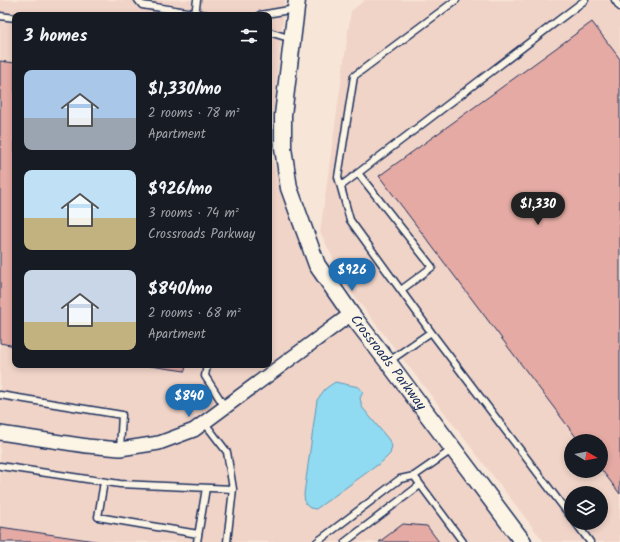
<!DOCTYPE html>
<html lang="en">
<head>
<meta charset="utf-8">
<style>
  body { margin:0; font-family:Kalam,sans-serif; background:#20242c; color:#f1f3f6; height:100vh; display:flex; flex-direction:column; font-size:15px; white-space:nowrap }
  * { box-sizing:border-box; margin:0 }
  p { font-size:13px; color:#9ea1a6 }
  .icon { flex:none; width:22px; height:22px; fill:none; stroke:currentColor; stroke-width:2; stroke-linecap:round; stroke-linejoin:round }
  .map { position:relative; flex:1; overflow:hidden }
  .drawer { position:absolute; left:12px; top:12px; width:260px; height:356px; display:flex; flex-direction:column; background:#171b24; border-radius:8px; box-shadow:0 2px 6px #0003 }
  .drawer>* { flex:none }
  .needle { width:26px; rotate:100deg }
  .fabs { position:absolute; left:564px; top:434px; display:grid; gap:8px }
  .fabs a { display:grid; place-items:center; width:44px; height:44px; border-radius:50%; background:#171b24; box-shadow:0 2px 6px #0003; font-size:20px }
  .price { position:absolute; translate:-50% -34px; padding:0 9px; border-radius:14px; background:#1f6fb2; color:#fff; font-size:13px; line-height:26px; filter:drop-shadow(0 1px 2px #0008) }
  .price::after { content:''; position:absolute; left:50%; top:24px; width:12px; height:9px; margin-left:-6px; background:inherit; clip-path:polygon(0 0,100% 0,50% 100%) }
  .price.current { background:#222; color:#fff }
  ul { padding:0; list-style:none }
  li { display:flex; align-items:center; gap:12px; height:100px; padding:0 12px }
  li span { display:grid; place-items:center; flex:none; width:112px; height:80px; border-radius:8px; color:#555 }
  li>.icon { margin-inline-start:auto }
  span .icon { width:48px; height:48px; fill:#fffc; stroke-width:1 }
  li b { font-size:17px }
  h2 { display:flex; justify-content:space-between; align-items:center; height:48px; padding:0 12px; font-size:17px }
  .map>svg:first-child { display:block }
  .built { fill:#f1d4c8; fill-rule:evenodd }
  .water { fill:#90dbf1; stroke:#6196b6 }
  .building { fill:#e4aaa3; stroke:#1b2f5e }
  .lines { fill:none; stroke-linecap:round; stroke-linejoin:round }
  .service-casing { stroke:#1b2f5e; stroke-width:9 }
  .minor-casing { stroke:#1b2f5e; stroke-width:16 }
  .tertiary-casing { stroke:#1b2f5e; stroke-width:19 }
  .service { stroke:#fcf5e5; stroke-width:6 }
  .minor { stroke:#fcf5e5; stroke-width:13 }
  .tertiary { stroke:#fcf5e5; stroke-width:16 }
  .labels { text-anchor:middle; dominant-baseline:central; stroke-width:3; stroke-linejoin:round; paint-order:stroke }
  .street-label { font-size:14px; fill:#1b2f5e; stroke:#fcf5e5 }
</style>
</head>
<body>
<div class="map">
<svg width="620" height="542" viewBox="0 0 620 542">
  <rect width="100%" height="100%" fill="#f7e6d8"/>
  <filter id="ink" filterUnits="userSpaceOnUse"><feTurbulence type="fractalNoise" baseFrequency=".025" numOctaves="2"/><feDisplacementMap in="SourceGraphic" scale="8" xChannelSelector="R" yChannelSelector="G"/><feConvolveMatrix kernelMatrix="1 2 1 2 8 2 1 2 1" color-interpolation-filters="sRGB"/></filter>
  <g filter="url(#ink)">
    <path class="built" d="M0,0H285L269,150L302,253L355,333L512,542H0ZM15,15H269V365H15Z
      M365,0H620V542H544L348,288L320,232L351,11ZM571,441H601V471H571ZM571,493H601V523H571Z"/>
    <path class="water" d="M335,382L359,387L363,392L360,398L362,407L389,440L392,446L390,454L383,461L316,509L310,508L305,504L304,494L317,400L325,389Z"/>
    <path class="building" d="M592,22L620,59V494L601,469V441H579L379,176Z
      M0,61L15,63V346L0,343Z
      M143,365H186L185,371Z
      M403,524L427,526L439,542H379Z
      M0,527L102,542H0Z"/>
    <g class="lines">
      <g class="service-casing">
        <path id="service" d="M138,0L142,5L206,15
          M615,0L620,7
          M195,15L197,0
          M260,15L295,9
          M0,16L15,18
          M269,32L292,39
          M358,173L432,267L401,290
          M341,186L585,0
          M431,332L350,220L338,177L354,76L456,0
          M388,362L431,332L571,517
          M207,365L205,376L225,407
          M0,395L122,415L120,449
          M204,422L227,452L233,489L227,542
          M0,466L120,484L233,489
          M414,476L463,542
          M104,482L98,517L198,534
          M576,523L590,542
          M197,542L206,488
          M317,542L400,479L414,476L453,449
          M345,542L420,485"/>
      </g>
      <g class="minor-casing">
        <path id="minor" d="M0,433L87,446L120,449L159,443L194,430L351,314"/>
      </g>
      <g class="tertiary-casing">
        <g id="tertiary">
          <path id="s1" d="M297,0L283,115V148L289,188L317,265L351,314L388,362L523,542"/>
        </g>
      </g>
      <use href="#service" class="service"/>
      <use href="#minor" class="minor"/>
      <use href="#tertiary" class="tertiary"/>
    </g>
  </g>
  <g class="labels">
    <g class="street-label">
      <text stroke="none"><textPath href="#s1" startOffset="392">Crossroads Parkway</textPath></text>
    </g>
  </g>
</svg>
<div class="fabs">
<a><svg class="needle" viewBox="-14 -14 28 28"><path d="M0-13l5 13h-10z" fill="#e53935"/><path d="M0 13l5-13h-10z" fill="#9ea1a6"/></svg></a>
<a><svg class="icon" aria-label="layers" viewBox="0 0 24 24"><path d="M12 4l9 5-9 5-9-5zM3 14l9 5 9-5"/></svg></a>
</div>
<b class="price current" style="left:538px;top:226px">$1,330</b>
<b class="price" style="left:352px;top:292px">$926</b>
<b class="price" style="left:189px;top:418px">$840</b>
<section class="drawer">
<h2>3 homes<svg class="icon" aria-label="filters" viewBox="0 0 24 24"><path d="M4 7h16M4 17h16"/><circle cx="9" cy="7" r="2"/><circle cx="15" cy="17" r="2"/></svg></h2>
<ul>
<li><span style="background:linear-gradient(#a9c7e8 60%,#9aa5b1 0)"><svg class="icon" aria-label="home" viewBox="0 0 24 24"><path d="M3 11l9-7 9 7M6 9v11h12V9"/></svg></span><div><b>$1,330/mo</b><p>2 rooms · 78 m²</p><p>Apartment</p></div></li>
<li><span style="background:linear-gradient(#bfe0f5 60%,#c2b280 0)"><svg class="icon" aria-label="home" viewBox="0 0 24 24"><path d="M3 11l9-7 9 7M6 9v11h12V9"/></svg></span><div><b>$926/mo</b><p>3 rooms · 74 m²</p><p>Crossroads Parkway</p></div></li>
<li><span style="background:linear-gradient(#c9d6e8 65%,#c2b280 0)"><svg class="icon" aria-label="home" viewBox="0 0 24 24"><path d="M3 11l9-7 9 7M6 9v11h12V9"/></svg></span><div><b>$840/mo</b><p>2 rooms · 68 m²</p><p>Apartment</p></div></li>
</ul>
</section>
</div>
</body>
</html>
